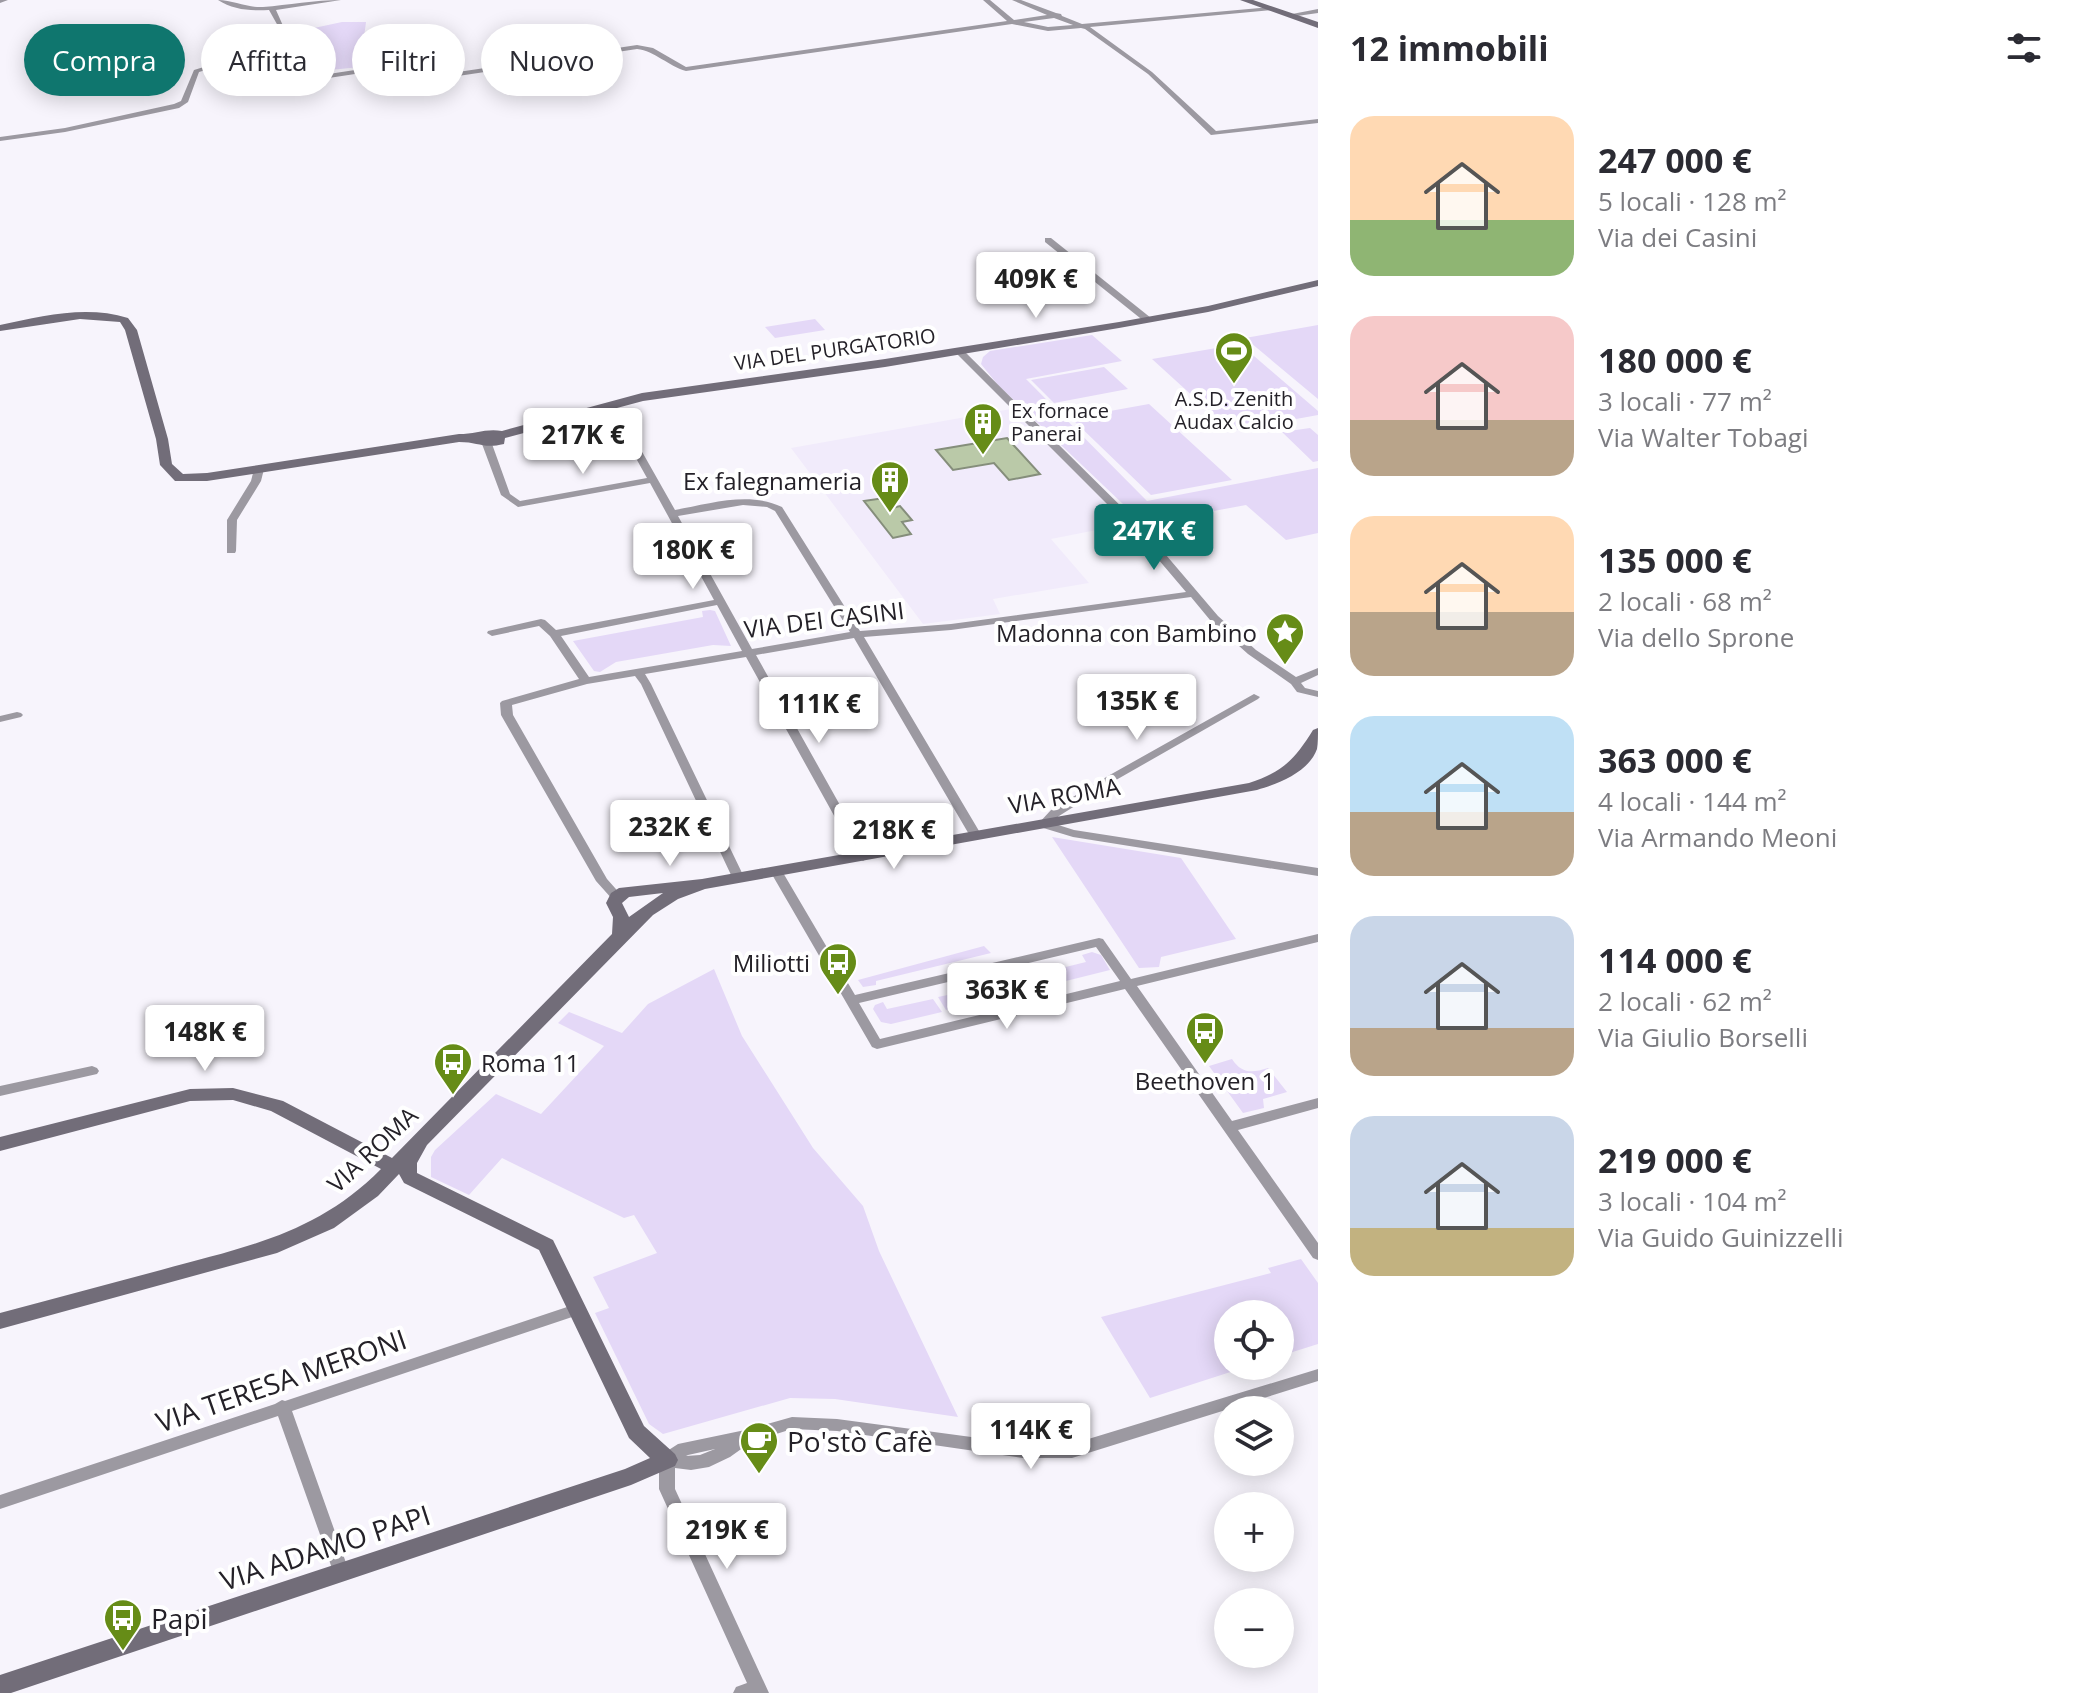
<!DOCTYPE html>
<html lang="it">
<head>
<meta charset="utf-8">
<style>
  body { margin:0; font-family:"Open Sans",sans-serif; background:#f2f2f3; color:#2b2b33; height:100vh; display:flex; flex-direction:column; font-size:30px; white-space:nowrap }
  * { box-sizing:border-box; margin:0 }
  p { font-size:26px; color:#7c7c81 }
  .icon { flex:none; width:44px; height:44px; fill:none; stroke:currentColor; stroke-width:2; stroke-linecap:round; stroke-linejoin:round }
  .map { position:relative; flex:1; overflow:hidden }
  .side { display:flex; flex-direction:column; background:#fff; width:760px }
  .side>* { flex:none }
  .hud { position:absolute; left:24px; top:24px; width:760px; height:72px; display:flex; gap:16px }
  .controls { position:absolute; left:1214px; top:1300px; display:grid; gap:16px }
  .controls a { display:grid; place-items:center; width:80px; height:80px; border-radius:50%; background:#fff; box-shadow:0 4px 20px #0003; font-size:40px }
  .price { position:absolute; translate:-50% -68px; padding:0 18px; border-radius:8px; background:#fff; color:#222; font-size:26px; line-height:52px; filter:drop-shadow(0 2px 4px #0008) }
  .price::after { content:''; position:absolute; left:50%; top:48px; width:24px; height:18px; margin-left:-12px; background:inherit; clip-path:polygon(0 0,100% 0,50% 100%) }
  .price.current { background:#0f766e; color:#fff }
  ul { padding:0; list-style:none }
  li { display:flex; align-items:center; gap:24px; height:200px; padding:0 32px }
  li span { display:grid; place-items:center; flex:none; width:224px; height:160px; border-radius:24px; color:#555 }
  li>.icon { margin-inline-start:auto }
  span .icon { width:96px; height:96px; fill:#fffc; stroke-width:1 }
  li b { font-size:34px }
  h2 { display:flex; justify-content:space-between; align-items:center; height:96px; padding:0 32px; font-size:34px }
  .chip { padding:0 28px; border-radius:36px; background:#fff; box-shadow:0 4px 20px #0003; font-size:28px; line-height:72px }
  .chip.current { background:#0f766e; color:#fff }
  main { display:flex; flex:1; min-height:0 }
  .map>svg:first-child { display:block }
  .built { fill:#f1ebfb }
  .green { fill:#e4d8f7 }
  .building { fill:#bac9a8; stroke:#858e7b; stroke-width:2 }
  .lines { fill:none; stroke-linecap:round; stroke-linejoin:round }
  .street { fill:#9c99a1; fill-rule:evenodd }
  .secondary { fill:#726d79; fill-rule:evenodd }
  .labels { text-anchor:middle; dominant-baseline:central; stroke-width:8; stroke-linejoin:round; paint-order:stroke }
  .far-street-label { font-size:20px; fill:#242128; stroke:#fff }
  .far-poi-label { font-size:20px; fill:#242128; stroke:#fff }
  .poi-label { font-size:24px; fill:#242128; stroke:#fff; text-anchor:end }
  .street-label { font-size:24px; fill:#242128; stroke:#fff }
  .near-street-label { font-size:28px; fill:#242128; stroke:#fff }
  .near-poi-label { font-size:28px; fill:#242128; stroke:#fff; text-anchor:start }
</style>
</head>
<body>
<main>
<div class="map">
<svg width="1318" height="1693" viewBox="0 0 1318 1693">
  <rect width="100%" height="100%" fill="#f7f4fc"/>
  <path class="built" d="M1011,409L1127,524L1051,539L1089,583L993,599L1000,614L923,624L791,448Z"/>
  <path class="green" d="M342,22H366L360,67L330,70L331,66L323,60L266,73L241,53L296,42L286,34Z
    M815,319L825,330L775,338L765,327Z
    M1318,325V399L1245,338Z
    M1092,335L1122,361L1026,379L1147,501L1318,468V533L1286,540L1246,505L1144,524L998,385L981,364L983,357L990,351Z
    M1240,344L1318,411V415L1231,431L1152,359Z
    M1104,367L1128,389L1054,403L1031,380Z
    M1149,404L1232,480L1151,495L1071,418Z
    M1310,428L1318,435V461L1313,462L1282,432Z
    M710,610L715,611L731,646L713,645L616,662L600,672L594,671L573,641L703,617L702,611Z
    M1052,837L1181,858L1236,939L1161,957L1159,967L1139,968Z
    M984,946L991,953L876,981V985L863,987L858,980Z
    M1092,952L1101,955L1110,970L1042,987L1033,975L1086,962L1082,955Z
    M714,969L742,1036L813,1148L863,1206L879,1251L958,1417L835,1399L790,1398L663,1434L649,1424L595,1313L609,1308L593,1277L657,1253L634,1215L624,1218L502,1158L469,1195L431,1177V1157L435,1150L496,1094L541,1114L604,1046L558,1023L569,1012L622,1033L648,1004Z
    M1029,976L1037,988L994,999L986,986Z
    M981,988L989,1000L946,1010L938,997Z
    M933,999L942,1012L891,1024L881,1022L873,1009L875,1005L883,1002L887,1009Z
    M1232,1059C1242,1074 1252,1073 1268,1068L1287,1092L1263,1099L1264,1108L1243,1113L1209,1066Z
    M1301,1259L1318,1283V1344L1280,1356V1314H1228V1366H1249L1150,1398L1101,1317L1271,1273L1268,1268Z"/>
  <path class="building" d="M1007,438L1040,474L1009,480L994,463L953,470L936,450Z
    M884,498L892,508L900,506L912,520L902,522L911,534L893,538L864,501Z"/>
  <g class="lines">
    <path class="street" d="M0,0H8L0,3Z
      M218,0C233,0 247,8 263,7C288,5 315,0 341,0L276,10L284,28L240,51V58L277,79L289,80L355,70L400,75L458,72L637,45L653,48L686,67L1007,21L983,0H990L1014,20L1047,15L1012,0H1021L1056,13L1061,14L1062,16L1082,24L1271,7L1273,8V10L1090,27L1152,72L1216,131L1318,119V123L1211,135L1148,74L1085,29L1081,28L1048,31L1012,24L686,71C668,66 655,51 637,49L458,76L400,79L355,74L289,84L272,83L236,61L199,72L188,102L179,108L65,132L0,141V137L65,128L174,104L181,101L194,70L233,58L234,49L278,26L269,10C251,11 233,10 218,0ZM1054,18L1073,25L1048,27L1024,22Z
      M1318,9V13L1290,17L1287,15Z
      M1045,238H1051L1151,318V322H1145L1045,242Z
      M960,349L963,350L1143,528L1218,616L1256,650L1296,677L1318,668V675L1301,683L1305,688L1318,691V697L1297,692L1291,684L1248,654L1210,620L1191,597L951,630L864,637L982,836L976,840L970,836L854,638L756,655L869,857L863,861L857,857L746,657L645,674L651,684L744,877L738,881L732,877L641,684L635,676L587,684L512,705L513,715L607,879L623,897L617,901L613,900L596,881L501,715L500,703L502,701L579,679L550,636L539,626L492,636L487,633L488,631L541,619L545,620L556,630L714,600L650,483L518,507L501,495L482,444L487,441L492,444L510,494L520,501L647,478L623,435L601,407L606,404L609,405L632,434L675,510C709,504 749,491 782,507L860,631L951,624L1186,592L1135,532L957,354L956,352ZM743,505L767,507L775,511L850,632L752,649L678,516ZM717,605L742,651L589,677L561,636Z
      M259,466L264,469L261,481L237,520L236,551L235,553H227V520L251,481L254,469Z
      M1254,694L1260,697L1258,699L1116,780L1059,816L1052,823L1074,830L1318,868V876L1073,837L1040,827L1038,824L1051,810L1108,776Z
      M17,712L21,713L23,715L21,717L0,722V716Z
      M776,867L782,871L855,995L1099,938L1103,939L1131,979L1318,934V942L1137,986L1232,1121L1318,1098V1108L1238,1130L1318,1243V1260L1313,1258L1125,989L877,1049L872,1047L770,871ZM1096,947L1120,981L880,1039L859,1003Z
      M92,1066L97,1068L99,1071L97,1074L0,1096V1086Z
      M579,1303L584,1305L586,1309L584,1313L292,1411L350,1574L348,1579L342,1581L336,1579L334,1574L278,1416L0,1509V1495L275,1404L282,1400L285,1401Z
      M1318,1369V1381L1072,1458H1023L837,1431L792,1429L751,1442L730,1457L709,1467L691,1470L675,1468V1489L769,1693H733L736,1687L747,1683L659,1489V1460L661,1455L678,1444L750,1429L792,1417L837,1419L1023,1444H1072ZM715,1449L700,1455L686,1456L688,1455Z"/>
    <path class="secondary" d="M1240,0H1253L1318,22V28Z
      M1318,280V286L1208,312L1119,328L885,367L643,401L505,438L504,444C483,449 479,442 459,442L207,481H175L160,465L156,439L125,330L120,322L80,319L0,331V325C42,316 86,305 128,318L137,330L168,439L172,464L183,474L207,473L459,434C475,434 487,428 502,431L642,393L885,359L1119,322L1208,306Z
      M1318,728C1318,735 1318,743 1317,749C1309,772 1278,784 1257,790L705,889L678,899L653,915L427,1145L417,1163V1173L553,1240L644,1426L675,1454L678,1460L675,1466L631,1485L11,1693H0V1675L625,1469L650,1458L629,1438L539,1250L404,1183L399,1174L378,1196L334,1228L277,1253L0,1329V1313C54,1299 107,1284 161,1270C245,1247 317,1234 381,1169L271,1111L233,1100L190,1101L0,1151V1137L190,1089L233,1088L283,1101L392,1158L612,934L613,917L606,903L611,893L619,888L702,879L1249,783C1283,772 1295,759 1313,730ZM663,893L629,917L622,903L629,897Z"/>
  </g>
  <defs>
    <g id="stadium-pin" transform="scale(2)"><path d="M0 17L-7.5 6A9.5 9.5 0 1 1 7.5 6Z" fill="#668c17" stroke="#fff"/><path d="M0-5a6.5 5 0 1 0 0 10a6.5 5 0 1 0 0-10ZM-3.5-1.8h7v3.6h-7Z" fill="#fff"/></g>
    <g id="building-pin" transform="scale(2)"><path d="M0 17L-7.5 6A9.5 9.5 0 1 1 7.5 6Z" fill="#668c17" stroke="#fff"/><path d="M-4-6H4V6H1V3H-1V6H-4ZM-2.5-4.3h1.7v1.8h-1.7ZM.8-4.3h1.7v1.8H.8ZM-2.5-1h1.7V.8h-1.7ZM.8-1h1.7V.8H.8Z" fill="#fff"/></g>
    <g id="sight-pin" transform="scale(2)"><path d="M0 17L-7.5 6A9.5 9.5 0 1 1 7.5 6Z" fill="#668c17" stroke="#fff"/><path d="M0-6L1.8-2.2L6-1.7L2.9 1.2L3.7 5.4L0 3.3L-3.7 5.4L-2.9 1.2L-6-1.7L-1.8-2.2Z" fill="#fff"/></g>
    <g id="bus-pin" transform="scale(2)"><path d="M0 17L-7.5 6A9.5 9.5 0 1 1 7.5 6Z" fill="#668c17" stroke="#fff"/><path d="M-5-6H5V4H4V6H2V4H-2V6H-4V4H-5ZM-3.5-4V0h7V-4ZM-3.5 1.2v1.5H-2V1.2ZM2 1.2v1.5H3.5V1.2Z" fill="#fff"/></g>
    <g id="cafe-pin" transform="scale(2)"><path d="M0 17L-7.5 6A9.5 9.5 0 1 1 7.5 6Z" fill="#668c17" stroke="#fff"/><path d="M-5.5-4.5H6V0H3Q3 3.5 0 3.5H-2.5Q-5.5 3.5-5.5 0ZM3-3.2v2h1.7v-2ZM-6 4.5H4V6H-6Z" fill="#fff"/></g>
  </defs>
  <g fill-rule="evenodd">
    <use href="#stadium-pin" x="1234" y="351"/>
    <use href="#building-pin" x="983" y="422"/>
    <use href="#building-pin" x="890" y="480"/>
    <use href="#sight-pin" x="1285" y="632"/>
    <use href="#bus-pin" x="838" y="962"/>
    <use href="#bus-pin" x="1205" y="1031"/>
    <use href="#bus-pin" x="453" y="1062"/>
    <use href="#cafe-pin" x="759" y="1441"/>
    <use href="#bus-pin" x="123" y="1618"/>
  </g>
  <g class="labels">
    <g class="far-street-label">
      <text transform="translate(835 349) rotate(-8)">VIA DEL PURGATORIO</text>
    </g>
    <g class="far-poi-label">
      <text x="1234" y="398">A.S.D. Zenith<tspan x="1234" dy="23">Audax Calcio</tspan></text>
      <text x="1011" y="410" text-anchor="start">Ex fornace<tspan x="1011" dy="23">Panerai</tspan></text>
    </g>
    <g class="poi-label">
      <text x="862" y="480">Ex falegnameria</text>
      <text x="1257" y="632">Madonna con Bambino</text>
      <text x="810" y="962">Miliotti</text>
      <text x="481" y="1062" text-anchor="start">Roma 11</text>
      <text x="1205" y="1080" text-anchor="middle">Beethoven 1</text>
    </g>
    <g class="street-label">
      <text transform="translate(824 619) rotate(-7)">VIA DEI CASINI</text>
      <text transform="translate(1064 795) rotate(-10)">VIA ROMA</text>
      <text transform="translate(372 1149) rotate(-43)">VIA ROMA</text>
    </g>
    <g class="near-street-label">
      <text transform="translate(281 1380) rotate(-19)">VIA TERESA MERONI</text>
      <text transform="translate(325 1547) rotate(-18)">VIA ADAMO PAPI</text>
    </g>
    <g class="near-poi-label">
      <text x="787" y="1441">Po'stò Cafè</text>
      <text x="151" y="1618">Papi</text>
    </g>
  </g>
</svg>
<div class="controls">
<a><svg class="icon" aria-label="locate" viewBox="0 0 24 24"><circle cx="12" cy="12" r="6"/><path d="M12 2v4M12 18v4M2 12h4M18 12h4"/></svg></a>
<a><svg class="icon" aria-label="layers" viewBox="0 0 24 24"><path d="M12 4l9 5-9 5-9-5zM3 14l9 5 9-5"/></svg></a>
<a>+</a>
<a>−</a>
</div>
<b class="price" style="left:1036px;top:320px">409K €</b>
<b class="price" style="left:583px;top:476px">217K €</b>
<b class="price current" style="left:1154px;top:572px">247K €</b>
<b class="price" style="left:693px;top:591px">180K €</b>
<b class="price" style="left:1137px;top:742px">135K €</b>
<b class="price" style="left:819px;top:745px">111K €</b>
<b class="price" style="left:670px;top:868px">232K €</b>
<b class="price" style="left:894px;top:871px">218K €</b>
<b class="price" style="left:1007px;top:1031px">363K €</b>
<b class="price" style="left:205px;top:1073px">148K €</b>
<b class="price" style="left:1031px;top:1471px">114K €</b>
<b class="price" style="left:727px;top:1571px">219K €</b>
<div class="hud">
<a class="chip current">Compra</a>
<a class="chip">Affitta</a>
<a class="chip">Filtri</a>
<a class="chip">Nuovo</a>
</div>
</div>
<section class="side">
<h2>12 immobili<svg class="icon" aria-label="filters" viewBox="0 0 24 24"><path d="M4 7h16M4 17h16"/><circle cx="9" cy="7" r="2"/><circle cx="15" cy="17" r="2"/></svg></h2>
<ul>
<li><span style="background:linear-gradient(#ffd9b3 65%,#8fb573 0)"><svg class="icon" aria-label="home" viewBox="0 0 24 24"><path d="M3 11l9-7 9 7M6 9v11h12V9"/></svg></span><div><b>247 000 €</b><p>5 locali · 128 m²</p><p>Via dei Casini</p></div></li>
<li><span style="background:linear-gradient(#f6c9c9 65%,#b9a48a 0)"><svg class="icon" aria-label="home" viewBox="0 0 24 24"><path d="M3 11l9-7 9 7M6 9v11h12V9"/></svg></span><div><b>180 000 €</b><p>3 locali · 77 m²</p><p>Via Walter Tobagi</p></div></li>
<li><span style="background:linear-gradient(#ffd9b3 60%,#b9a48a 0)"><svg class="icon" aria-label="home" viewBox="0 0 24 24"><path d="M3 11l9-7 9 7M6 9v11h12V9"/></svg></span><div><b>135 000 €</b><p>2 locali · 68 m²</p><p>Via dello Sprone</p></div></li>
<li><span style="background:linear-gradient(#bfe0f5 60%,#b9a48a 0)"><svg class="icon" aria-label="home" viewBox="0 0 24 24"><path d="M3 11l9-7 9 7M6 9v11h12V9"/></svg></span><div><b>363 000 €</b><p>4 locali · 144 m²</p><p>Via Armando Meoni</p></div></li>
<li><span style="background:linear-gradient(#c9d6e8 70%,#b9a48a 0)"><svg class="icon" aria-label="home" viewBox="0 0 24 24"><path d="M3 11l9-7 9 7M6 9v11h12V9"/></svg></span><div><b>114 000 €</b><p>2 locali · 62 m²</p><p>Via Giulio Borselli</p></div></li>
<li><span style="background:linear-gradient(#c9d6e8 70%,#c2b280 0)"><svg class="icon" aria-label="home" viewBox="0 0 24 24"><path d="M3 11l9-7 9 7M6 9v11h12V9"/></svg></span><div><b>219 000 €</b><p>3 locali · 104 m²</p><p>Via Guido Guinizzelli</p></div></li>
</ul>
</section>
</main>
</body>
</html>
